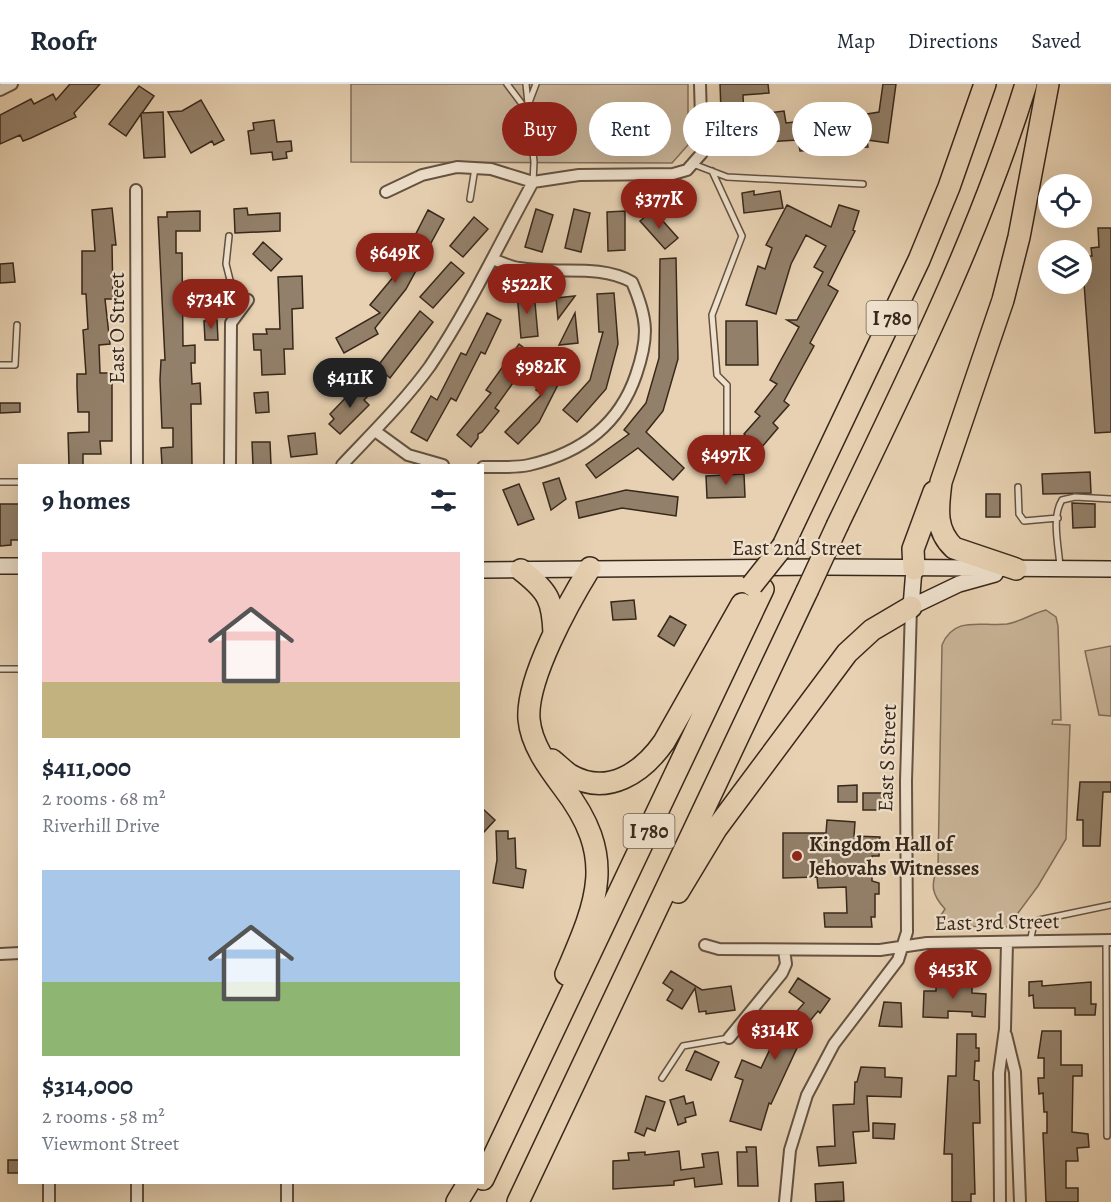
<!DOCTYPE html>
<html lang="en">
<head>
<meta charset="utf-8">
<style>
  body { margin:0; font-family:Alegreya,serif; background:#f2f2f3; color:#1f2937; height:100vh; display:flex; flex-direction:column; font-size:22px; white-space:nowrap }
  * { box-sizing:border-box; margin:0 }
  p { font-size:20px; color:#747a83 }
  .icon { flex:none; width:33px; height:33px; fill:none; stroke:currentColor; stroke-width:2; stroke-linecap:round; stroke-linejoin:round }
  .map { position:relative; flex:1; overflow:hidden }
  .sheet { position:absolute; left:18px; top:380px; width:466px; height:720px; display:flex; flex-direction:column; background:#fff; border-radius:0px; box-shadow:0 6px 24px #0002 }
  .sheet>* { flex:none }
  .hud { position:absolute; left:502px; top:18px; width:518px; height:54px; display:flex; gap:12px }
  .fabs { position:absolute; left:1038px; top:90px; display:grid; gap:12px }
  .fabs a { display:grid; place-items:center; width:54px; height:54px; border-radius:50%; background:#fff; box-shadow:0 6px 24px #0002; font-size:30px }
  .price { position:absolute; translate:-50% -51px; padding:0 14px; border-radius:21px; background:#8f2418; color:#fff; font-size:20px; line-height:39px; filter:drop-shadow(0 2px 3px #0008) }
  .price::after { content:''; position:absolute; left:50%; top:36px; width:18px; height:14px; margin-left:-9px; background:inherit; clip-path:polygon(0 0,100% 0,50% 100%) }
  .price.current { background:#222; color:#fff }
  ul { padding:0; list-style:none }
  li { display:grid; align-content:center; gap:12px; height:318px; padding:0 24px }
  li span { display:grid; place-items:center; height:186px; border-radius:0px; color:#555 }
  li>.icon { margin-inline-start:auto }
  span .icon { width:108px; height:108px; fill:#fffc; stroke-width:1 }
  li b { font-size:26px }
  h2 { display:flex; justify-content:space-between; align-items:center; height:72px; padding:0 24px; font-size:26px }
  .pill { padding:0 21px; border-radius:27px; background:#fff; box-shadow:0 6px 24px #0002; font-size:21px; line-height:54px }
  .pill.current { background:#8f2418; color:#fff }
  header { display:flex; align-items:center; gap:36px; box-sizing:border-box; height:84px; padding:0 30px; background:#fff; border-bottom:2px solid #e0e1e3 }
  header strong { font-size:28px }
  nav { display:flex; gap:33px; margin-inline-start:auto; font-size:21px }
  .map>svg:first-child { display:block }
  .green { fill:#c9b498; stroke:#806e5a; stroke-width:1.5 }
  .building { fill:#93806a; stroke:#38281b; stroke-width:1.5 }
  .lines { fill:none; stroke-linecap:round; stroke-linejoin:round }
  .lane-casing { stroke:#645241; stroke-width:8 }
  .street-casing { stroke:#645241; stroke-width:14 }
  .secondary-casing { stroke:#38281b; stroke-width:18 }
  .highway-casing { stroke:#38281b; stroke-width:24 }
  .lane { stroke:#efe1cd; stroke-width:5 }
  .street { stroke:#efe1cd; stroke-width:10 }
  .secondary { stroke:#efe1cd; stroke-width:15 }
  .highway { stroke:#e7d1b2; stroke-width:21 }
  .highway-bridge-casing { stroke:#38281b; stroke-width:24; stroke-linecap:butt }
  .highway-bridge { stroke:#e7d1b2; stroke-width:21 }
  .poi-dot { fill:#8f2418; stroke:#efe1cd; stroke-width:2 }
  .labels { text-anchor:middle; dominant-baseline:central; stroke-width:4.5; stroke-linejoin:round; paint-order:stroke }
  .shield { fill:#efe1cd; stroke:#6f6050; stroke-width:1.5 }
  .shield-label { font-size:20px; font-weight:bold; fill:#38281b }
  .street-label { font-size:21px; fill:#38281b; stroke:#efe1cd }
  .poi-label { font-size:21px; font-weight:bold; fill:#38281b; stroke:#efe1cd; text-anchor:start }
</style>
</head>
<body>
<header>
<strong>Roofr</strong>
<nav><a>Map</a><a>Directions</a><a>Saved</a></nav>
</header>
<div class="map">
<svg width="1111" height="1118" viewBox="0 0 1111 1118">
  <rect width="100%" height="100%" fill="#e7d1b2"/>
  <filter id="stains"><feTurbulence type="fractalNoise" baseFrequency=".00333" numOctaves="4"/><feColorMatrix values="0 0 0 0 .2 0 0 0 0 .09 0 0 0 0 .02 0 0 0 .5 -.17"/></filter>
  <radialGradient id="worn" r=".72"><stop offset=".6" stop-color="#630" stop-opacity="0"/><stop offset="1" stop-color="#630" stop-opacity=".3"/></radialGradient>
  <path class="green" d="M351,0H688V61L672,79L351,78Z
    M1046,526L1056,533L1058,542L1061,636H1053L1052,640L1070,641L1066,755L1038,802L1018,829L1014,843L943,842L941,831L945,825C932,811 930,801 938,783L942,561C954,531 982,543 1007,540C1020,538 1033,529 1046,526Z
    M1111,562V632L1099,631L1085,567Z"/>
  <path class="building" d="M70,0H100L74,29L76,33L31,54L23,57L20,51L0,60V31L31,15L34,20L53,10L56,16Z
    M720,0H768L769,9L743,11L744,32L784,27L786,39L828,34V28H842V34L879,28L883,0H896L888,59L867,56L868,63L800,67L798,56L765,58L763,42L742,44L743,67L722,68L721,50H726L724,27H721Z
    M139,2L154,12L142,29L163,28L165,73L144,74L141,30L126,52L109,40Z
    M201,16L224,56L214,61L212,57L191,69L168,28L182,27Z
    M274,36L277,58L291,57L292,67L286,68L287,74L273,76L272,68L251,70L248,47L254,46L253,39Z
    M754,107V111L780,107L783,124L744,129L742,109Z
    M787,121L831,143L839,121L859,127L853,146L855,147L828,201L838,207L810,259L814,262L784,317L789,321L773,339L778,344L761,364L744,350L760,332L755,328L777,300L770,296L799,243L787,236H797L823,188L814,183L826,162L806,151L791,180L776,230L746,221L758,182L765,185L772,164L766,161Z
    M112,124L116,161H112L113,215H105L110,260L99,261L100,289H112V357H100L101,370H83V381H69L68,349L89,348V328H78L77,303V290H86L83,246L88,245L86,210H82V167H95L92,126Z
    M247,124L248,131L280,129V147L235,149L234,125Z
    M536,125L553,131L542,168L525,163Z
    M574,125L590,129L581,168L565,164Z
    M428,126L444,135L406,205L375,244L378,250L344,269L336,254L380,229L370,221L405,179L402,177Z
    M653,126L678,154L665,165L640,137Z
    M200,127V147H176V169H182L183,262L195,261V279H191L192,300L200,299L201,320H191L192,381H162L161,364L173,363V344H162L160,296L161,276H165L158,133H167V128Z
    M625,127V166L608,167L607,128Z
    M474,133L488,145L463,173L450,162Z
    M1098,144H1111V348L1095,349L1082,172H1092L1091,164L1099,163Z
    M263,158L282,175L271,187L253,170Z
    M676,174L678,275L663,327L646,348L684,384L673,396L638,364L596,394L586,381L629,350L624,346L646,319L659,274L660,175Z
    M451,178L464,189L433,224L420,213Z
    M13,179L15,198L0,199V180Z
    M302,192L303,224L292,225L293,265H284L285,290L262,291L261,266H254L253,250H267L266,245H280L278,193Z
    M534,208L538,252L521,254L517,209Z
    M614,209L618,260L606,305L577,338L563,326L590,296L603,248H599L597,210Z
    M575,212L558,235L556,214Z
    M420,227L433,238L390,294L377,283Z
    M487,229L501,236L485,270L481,268L456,317L451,314L427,357L411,348L431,312L437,316L461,269L466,271Z
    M575,229L578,259L559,261Z
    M217,236L218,256H205L204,237Z
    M726,237H757L758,281H726Z
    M519,260L533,271L495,324L499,327L482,348L478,350V354L471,363L457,351L491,309L486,306Z
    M556,266L572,273L539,338L518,360L505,348L542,310L536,306Z
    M359,300L370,310L364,316L369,321L340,350L329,340L334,335L330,330Z
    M268,308L269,328L256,329L254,309Z
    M0,319H20V328L0,329Z
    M315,349L317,370L291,373L288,352Z
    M252,358H270L271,381H253Z
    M1090,388L1091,409L1043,410L1042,390Z
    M744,390L745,413L707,414L706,392Z
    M559,394L566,415L551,426L543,399Z
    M519,400L534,435L518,441L503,406Z
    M626,406L678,413L676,432L622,424L579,434L576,418Z
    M986,410H1000V433H986Z
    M1072,419L1095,420V443L1073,444Z
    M0,420H20V456H11V461L0,462Z
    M634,516L636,535L613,536L611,518Z
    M670,532L686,541L674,562L658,552Z
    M1080,698H1111V708H1103L1100,762H1083V736H1077Z
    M857,701V718H838V702Z
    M863,709H882L883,726H863Z
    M483,725L495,736L483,749Z
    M827,736L855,738L854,752L880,753L879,772H872V797L879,799V810H875V833H871L872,843H825L824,829H847L846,803L818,804L817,793L783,794V749H826Z
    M496,747H508V755L515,754L516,784L526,786L523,804L493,799L497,776Z
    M671,887L702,906L731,902L735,926L706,930V927L699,928L695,904L682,925L667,916L673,906L663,899Z
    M798,894L830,915L820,929L818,927L809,938L771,1020L769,1019L761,1046L730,1037L743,996L735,993L742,976L761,984L771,963L767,961L774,945L788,951L795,936L792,933L804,919L789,908Z
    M1042,897V902L1091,898V920H1096L1095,931H1075V924H1034L1033,911L1029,912V898Z
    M936,898H972V909L986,910L985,933L972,932V928L948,927V934L923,933L924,907H936Z
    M884,918L901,919L902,943L879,942Z
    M1042,947H1061V981H1082V992H1073L1072,1048L1088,1050L1089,1063L1077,1064L1078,1077H1066V1104H1078V1118H1046L1043,1049H1047V1028H1044L1043,1009L1039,1010L1038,994H1044V974H1038Z
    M957,950H976V964H979V977H975L974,996L979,997L980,1039H973L975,1110H971V1118H952V1070H944L948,992H956Z
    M695,967L719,978L711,996L686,986Z
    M861,983L885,984V993L902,994L901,1013L867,1012L869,1047L853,1048L856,1079L819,1082L817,1063L835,1062L833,1021L854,1020L855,998H857Z
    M646,1012L665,1018L655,1047L647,1044L644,1052L635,1048Z
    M684,1012L686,1020L693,1018L696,1031L685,1034L686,1038L678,1041L670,1016Z
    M873,1039L895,1040L894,1055L873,1054Z
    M746,1063H756L758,1102H738L737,1068H747Z
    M679,1067L681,1086L704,1083L702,1070L718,1068L722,1100L695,1103L694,1094L674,1097V1101L613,1105V1077L629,1076L628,1069L645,1068V1071Z
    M8,1076H20V1089H8Z
    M843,1098L844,1117L816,1118L815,1100Z"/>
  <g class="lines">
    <g class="lane-casing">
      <path id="lane" d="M507,0L525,24
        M526,0L534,78L533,98
        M528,21L536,0
        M693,80L727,93L863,100
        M712,87L742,152L712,231L717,291L727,301V381
        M470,115L475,84
        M229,152L226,180L238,228
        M0,281H15L17,241
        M0,398H20
        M1018,403L1019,430L1024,437L1058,434
        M1060,483C1059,464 1051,433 1062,416L1075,413L1111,415
        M0,585H20
        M1106,856L1107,1052
        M1030,858L1033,844L1039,836L1111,821
        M662,994L683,962L729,954"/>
    </g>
    <g class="street-casing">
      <path id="street" d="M0,6L12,0
        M136,106L137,381
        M386,108L422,91L457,83L491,85L533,98L579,91L673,90L687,86L702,69L700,0
        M375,347L408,371L443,381
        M230,381L231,239L248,216
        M342,381C372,349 404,318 430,282C469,224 499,160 533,98
        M483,383C498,383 515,384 529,381C581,369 619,341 636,291C649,253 648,235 632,198C598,179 556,191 519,184C510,183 501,178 492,175
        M705,861L719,865L880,866L927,859L1111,856
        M0,870L20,869
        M1006,951L1015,988L1020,1118
        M729,954L782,889L786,880L784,866
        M137,1098V1118
        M287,1098V1118
        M49,1118V1098
        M785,1118L790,1066L807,1011L834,960L898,876L907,848L906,697L911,523
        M1000,1118L999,989L1005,945L1007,858"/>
    </g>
    <g class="secondary-casing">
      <path id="secondary" d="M0,482H20
        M483,486L824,483L1111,485
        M911,523L959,500L995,490
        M911,523L914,485"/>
    </g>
    <g class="highway-casing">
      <path id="highway" d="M838,440C907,296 979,153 1026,0
        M783,462L919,176L949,103L985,0
        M914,485L913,465L934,408
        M1016,485L954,464C934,445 938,423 941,398L1003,216L1019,153L1048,0
        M521,486C548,507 553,516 554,550
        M552,676C558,681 564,687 570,691C608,713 643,688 664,658L742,520
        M678,808L716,745L847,569L872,546L911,523
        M566,890C598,816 617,773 563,703C548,683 531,660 529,635C526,595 569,518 590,484
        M483,1095L763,505
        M457,1118L469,1098
        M518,1118L807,507"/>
    </g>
    <use href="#lane" class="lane"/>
    <use href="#street" class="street"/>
    <use href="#secondary" class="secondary"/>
    <use href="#highway" class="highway"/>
    <g class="highway-bridge-casing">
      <path id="highway-bridge" d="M752,501L783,462
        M807,507L838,440"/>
    </g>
    <use href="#highway-bridge" class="highway-bridge"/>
  </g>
  <circle class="poi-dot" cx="797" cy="772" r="6"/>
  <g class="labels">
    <g class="shield">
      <rect x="866.5" y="217" width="51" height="34" rx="4.5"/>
      <rect x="623.5" y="730" width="51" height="34" rx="4.5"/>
    </g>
    <g class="shield-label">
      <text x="892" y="234">I 780</text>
      <text x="649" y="747">I 780</text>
    </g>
    <g class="street-label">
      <text transform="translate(117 244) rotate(-90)">East O Street</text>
      <text x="797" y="464">East 2nd Street</text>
      <text transform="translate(887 674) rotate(-88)">East S Street</text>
      <text transform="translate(997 838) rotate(-1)">East 3rd Street</text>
    </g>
    <g class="poi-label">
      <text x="809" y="760">Kingdom Hall of<tspan x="809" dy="24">Jehovahs Witnesses</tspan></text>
    </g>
  </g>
  <rect width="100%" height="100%" filter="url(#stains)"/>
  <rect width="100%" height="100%" fill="url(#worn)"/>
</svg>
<div class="fabs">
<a><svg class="icon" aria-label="locate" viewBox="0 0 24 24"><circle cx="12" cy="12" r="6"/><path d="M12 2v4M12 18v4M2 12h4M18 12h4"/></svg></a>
<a><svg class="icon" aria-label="layers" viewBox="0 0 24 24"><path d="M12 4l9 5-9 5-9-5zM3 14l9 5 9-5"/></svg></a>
</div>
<b class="price" style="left:659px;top:146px">$377K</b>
<b class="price" style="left:395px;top:200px">$649K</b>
<b class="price" style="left:527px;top:231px">$522K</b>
<b class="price" style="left:211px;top:246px">$734K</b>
<b class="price" style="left:541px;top:314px">$982K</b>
<b class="price current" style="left:350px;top:325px">$411K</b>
<b class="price" style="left:726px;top:402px">$497K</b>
<b class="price" style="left:953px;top:916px">$453K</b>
<b class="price" style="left:775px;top:977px">$314K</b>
<div class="hud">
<a class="pill current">Buy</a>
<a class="pill">Rent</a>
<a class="pill">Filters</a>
<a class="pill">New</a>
</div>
<section class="sheet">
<h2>9 homes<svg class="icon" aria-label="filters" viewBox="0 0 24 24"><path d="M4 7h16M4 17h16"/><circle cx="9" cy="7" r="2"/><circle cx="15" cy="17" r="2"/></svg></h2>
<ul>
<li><span style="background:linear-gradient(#f6c9c9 70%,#c2b280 0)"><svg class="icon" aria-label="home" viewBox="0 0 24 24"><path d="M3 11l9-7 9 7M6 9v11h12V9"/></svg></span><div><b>$411,000</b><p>2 rooms · 68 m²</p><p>Riverhill Drive</p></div></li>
<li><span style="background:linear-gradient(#a9c7e8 60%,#8fb573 0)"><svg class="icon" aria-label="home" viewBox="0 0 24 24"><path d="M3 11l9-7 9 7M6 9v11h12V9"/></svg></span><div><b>$314,000</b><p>2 rooms · 58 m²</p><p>Viewmont Street</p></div></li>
</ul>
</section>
</div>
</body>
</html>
